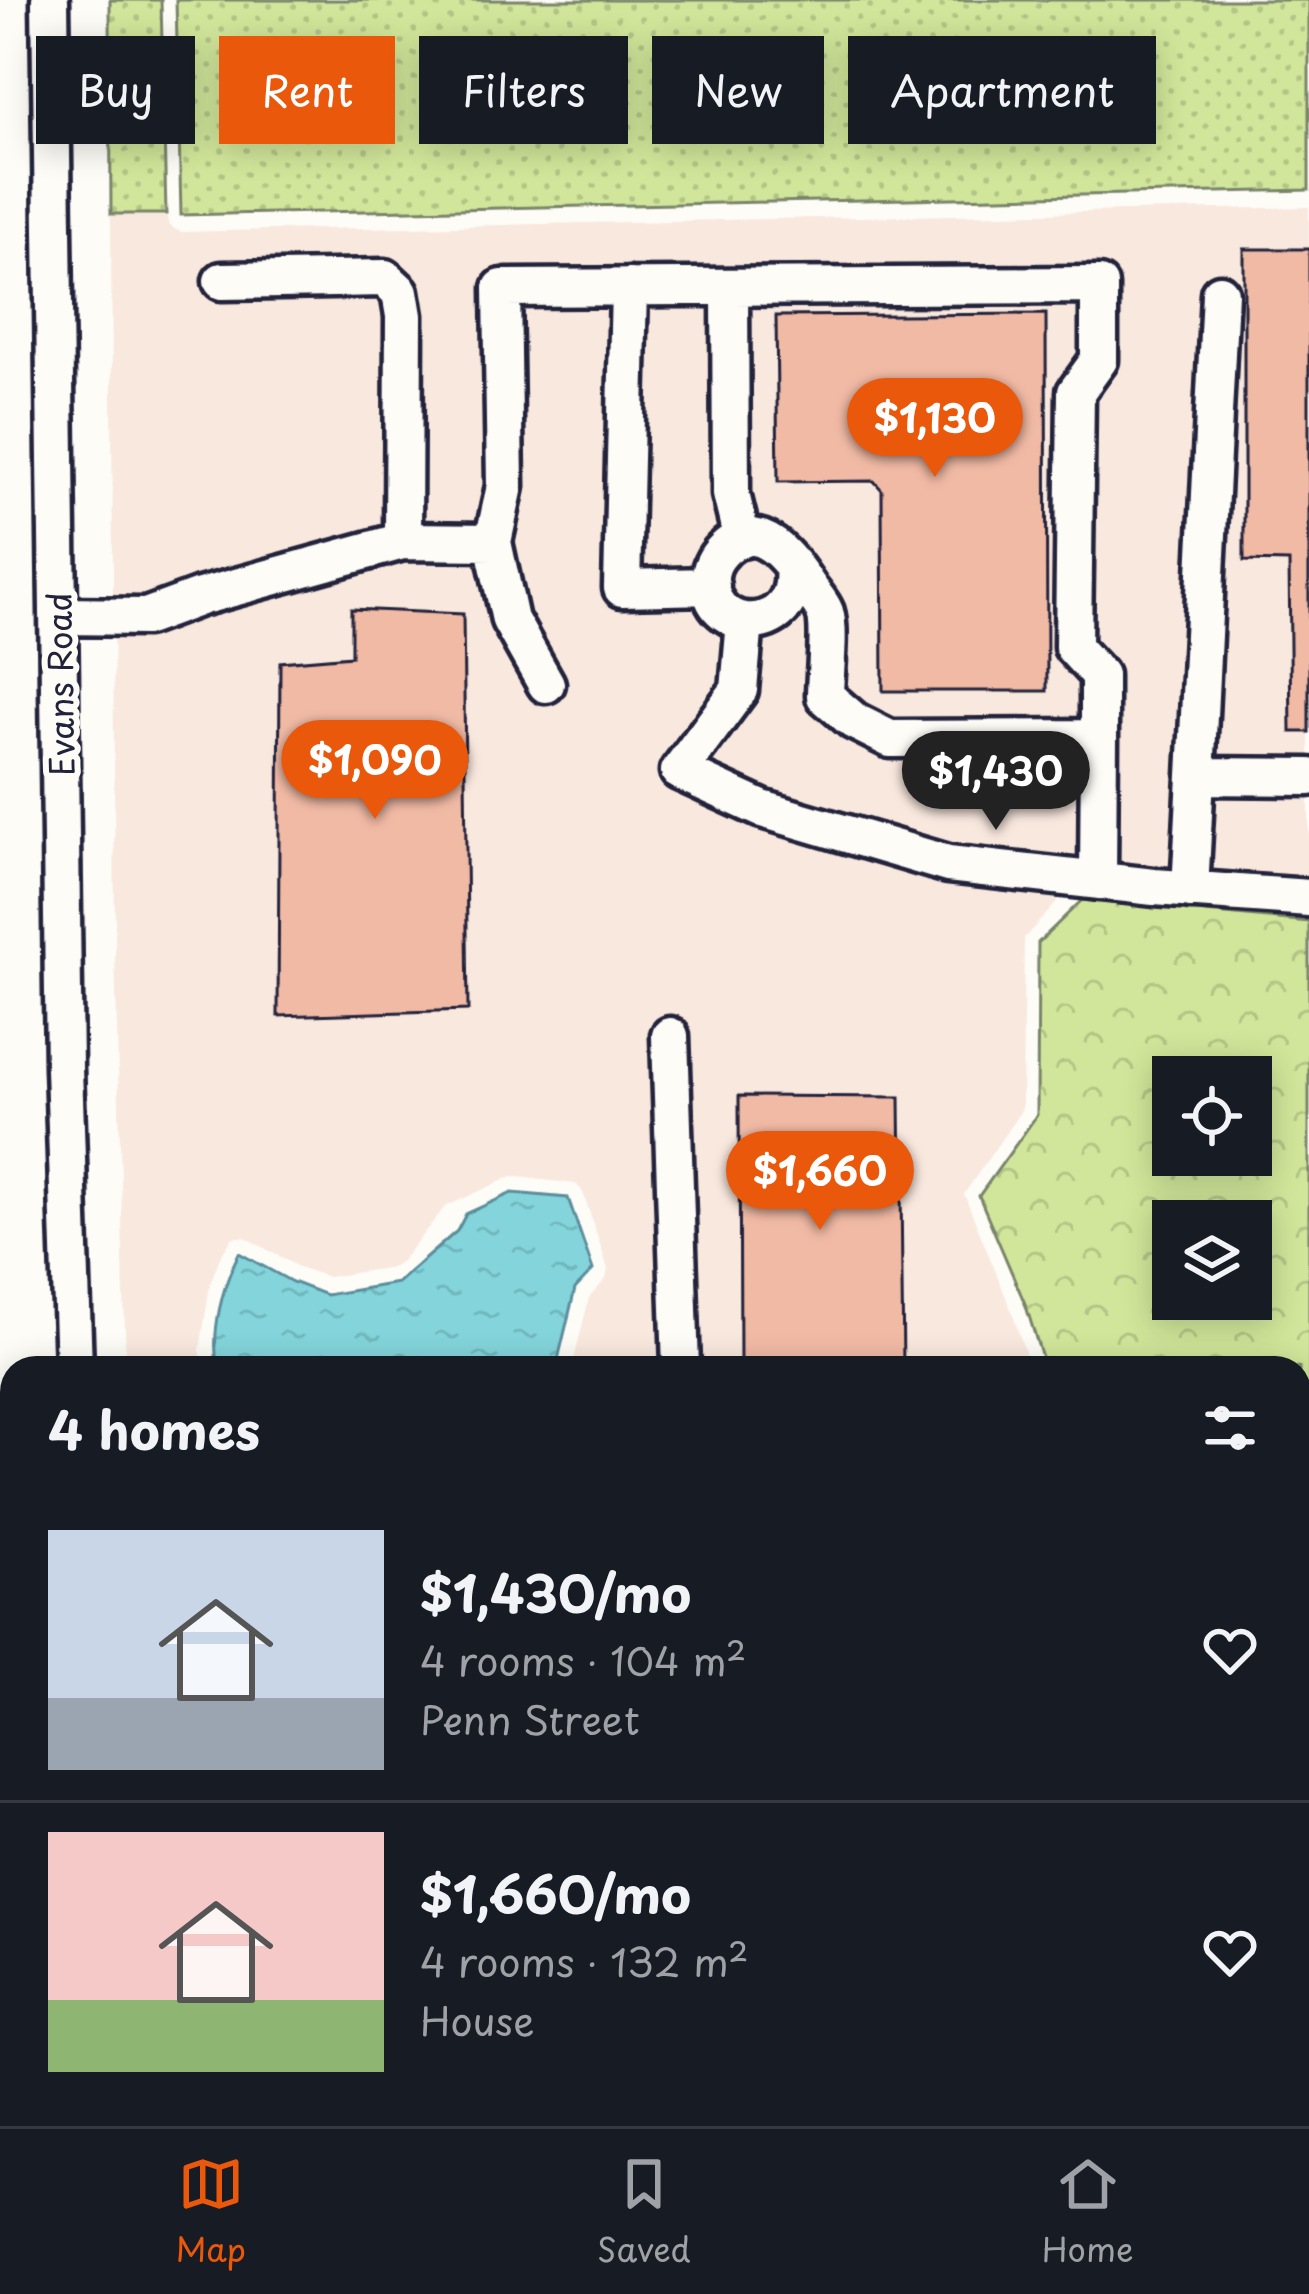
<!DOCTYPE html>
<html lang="en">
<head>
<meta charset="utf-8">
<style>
  body { margin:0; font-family:"Playpen Sans",sans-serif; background:#242831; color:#f1f3f6; height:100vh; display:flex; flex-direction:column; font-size:45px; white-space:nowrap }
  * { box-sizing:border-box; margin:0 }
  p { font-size:39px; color:#9ea1a6 }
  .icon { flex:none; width:66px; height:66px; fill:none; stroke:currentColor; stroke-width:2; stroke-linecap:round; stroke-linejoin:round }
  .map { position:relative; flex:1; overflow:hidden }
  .drawer { position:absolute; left:0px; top:1356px; width:1311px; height:771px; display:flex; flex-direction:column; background:#171b24; border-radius:36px 36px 0 0; box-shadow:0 6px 30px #0003 }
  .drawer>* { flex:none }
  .banner { position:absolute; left:36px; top:36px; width:1239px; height:108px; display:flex; gap:24px }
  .controls { position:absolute; left:1152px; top:1056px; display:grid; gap:24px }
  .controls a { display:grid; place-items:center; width:120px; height:120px; border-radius:0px; background:#171b24; box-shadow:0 6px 30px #0003; font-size:60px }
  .price { position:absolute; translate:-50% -102px; padding:0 27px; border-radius:42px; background:#ea580c; color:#fff; font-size:39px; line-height:78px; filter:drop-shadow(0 3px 6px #0008) }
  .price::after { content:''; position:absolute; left:50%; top:72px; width:36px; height:27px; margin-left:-18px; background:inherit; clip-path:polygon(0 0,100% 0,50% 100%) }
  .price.current { background:#222; color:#fff }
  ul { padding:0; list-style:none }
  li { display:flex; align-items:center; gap:36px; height:300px; padding:0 48px }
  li+li { border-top:3px solid #363941 }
  li span { display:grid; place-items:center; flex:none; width:336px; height:240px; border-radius:0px; color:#555 }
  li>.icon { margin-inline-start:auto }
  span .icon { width:144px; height:144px; fill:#fffc; stroke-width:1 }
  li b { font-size:51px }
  h2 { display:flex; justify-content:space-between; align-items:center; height:144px; padding:0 48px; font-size:51px }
  .chip { padding:0 42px; border-radius:0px; background:#171b24; box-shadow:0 6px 30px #0003; font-size:42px; line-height:108px }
  .chip.current { background:#ea580c; color:#fff }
  .tabs { display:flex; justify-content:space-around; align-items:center; height:168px; border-top:3px solid #363941; background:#171b24; font-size:33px; color:#9ea1a6 }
  .tabs a { display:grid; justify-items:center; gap:6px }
  .tabs .current { color:#ea580c }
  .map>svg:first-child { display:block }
  .built { fill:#f9e8de }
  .grass { fill:url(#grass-dots); stroke:#7a846a; stroke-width:3 }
  .forest { fill:url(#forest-crowns); stroke:#7a846a; stroke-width:3; fill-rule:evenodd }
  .water { fill:url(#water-ripples); stroke:#5c8d9b; stroke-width:3 }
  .building { fill:#f1baa5; stroke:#22223b; stroke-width:3 }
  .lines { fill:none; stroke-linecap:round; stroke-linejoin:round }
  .minor-casing { stroke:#22223b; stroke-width:45 }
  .minor { stroke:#fdfcf7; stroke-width:36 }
  .labels { text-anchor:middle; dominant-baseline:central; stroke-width:12; stroke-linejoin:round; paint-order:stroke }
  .street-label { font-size:33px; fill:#22223b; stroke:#fdfcf7 }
</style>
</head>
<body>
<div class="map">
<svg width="1309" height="2126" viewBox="0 0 1309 2126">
  <defs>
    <pattern id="grass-dots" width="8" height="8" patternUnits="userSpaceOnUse" patternTransform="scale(3)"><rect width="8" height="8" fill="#d1e69a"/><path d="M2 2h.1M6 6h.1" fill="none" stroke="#b3c586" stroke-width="1.8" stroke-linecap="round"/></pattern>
    <pattern id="forest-crowns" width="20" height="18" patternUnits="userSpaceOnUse" patternTransform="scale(3)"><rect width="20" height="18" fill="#d1e69a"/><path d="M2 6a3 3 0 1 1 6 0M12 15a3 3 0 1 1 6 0" fill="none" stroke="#b3c586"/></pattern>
    <pattern id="water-ripples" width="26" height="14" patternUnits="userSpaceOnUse" patternTransform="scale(3)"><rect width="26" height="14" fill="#83d5db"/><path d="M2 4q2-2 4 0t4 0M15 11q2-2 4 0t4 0" fill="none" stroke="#71b7bd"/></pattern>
  </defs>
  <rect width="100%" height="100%" fill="#fdfcf7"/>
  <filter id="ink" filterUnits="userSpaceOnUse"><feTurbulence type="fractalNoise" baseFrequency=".00833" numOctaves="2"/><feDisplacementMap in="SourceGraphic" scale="24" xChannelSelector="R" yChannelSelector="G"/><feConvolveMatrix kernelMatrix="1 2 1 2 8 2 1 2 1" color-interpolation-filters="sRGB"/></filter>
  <g filter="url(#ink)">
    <path class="built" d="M1309,207V879L1156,868L951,844L768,790L670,746L657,782L756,827L943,883L1062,897L1024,938L1022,1109L964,1194L1012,1312L1030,1368H572L589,1298L606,1279L608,1269L583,1192L576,1184L512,1176L445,1207L402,1260L392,1267L328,1277L298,1267L245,1237H233L219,1259L210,1284L200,1350L204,1368H126L115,954L111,214H166L169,226L181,232Z
      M1299,1552H1309V2126H147L146,2115H1299Z"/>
    <path class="grass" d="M110,0H161L166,214H111Z
      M176,0H1309V190L181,215Z"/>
    <path class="forest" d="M1082,900L1309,922V1552H1299V1368H1045L1026,1306L979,1196L1037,1115L1038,943ZM1173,1077H1251V1155H1173ZM1173,1221H1251V1299H1173Z"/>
    <path class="water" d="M512,1193L568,1198L593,1270L575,1289L556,1368H218C210,1333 223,1284 239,1253L292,1282L326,1295L397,1283L457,1231L466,1214Z"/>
    <path class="building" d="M1244,249H1309V732H1291L1289,562L1244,561Z
      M1046,314L1047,691H883L882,490L874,481L778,482L776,316Z
      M351,609L463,614L468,1010L278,1016L280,662L351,656Z
      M739,1096L900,1097L903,1368H740Z
      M1299,1607H1309V2003H1299Z"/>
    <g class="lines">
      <g class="minor-casing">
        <path id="minor" d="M50,0L64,1068L74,1368
          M222,281L385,278L400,292L404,316L403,541
          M629,287L622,588L711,586
          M730,287L731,494L742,539
          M493,542L505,486L502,288L1099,285V360L1076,392L1073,647L1099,675V738
          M793,569C800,634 713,638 710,583C709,569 714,559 724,549C760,515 791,561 809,588C814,595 822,604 825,612C831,630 825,674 825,696L854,721L890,739L1099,738L1098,881
          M59,616L146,617L200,597L403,541L493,542L510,620L546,684
          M745,621L739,690L679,771L762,809L948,864L1154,887L1309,898
          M1196,776L1220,293
          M1190,890L1196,776L1309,777
          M670,1036L681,1368
          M1299,1584L1309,1583
          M1299,2032H1309
          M104,2115V2126
          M554,2115V2126
          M767,2115V2126
          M866,2115L867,2126
          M1266,2115V2126
          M651,2126V2115
          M959,2126V2115
          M1171,2126L1172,2115"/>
      </g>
      <use href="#minor" class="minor"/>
    </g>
  </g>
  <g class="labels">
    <g class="street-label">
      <text transform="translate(59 684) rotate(-91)">Evans Road</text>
    </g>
  </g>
</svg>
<div class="controls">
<a><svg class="icon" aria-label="locate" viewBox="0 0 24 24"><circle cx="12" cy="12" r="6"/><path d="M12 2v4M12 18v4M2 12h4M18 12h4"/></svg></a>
<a><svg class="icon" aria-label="layers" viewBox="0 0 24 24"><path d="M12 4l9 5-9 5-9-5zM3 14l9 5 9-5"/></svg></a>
</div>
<b class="price" style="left:935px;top:480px">$1,130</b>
<b class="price" style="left:375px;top:822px">$1,090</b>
<b class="price current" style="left:996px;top:833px">$1,430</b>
<b class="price" style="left:820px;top:1233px">$1,660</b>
<div class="banner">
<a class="chip">Buy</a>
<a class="chip current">Rent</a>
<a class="chip">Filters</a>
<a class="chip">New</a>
<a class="chip">Apartment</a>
</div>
<section class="drawer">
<h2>4 homes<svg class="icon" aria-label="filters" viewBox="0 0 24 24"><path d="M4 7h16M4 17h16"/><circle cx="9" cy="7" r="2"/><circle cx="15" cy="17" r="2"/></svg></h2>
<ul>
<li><span style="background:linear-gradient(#c9d6e8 70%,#9aa5b1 0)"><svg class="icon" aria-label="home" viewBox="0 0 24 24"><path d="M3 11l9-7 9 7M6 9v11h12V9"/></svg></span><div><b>$1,430/mo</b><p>4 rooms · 104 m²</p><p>Penn Street</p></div><svg class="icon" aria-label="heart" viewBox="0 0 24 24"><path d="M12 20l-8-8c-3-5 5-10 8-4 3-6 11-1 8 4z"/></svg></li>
<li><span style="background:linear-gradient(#f6c9c9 70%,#8fb573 0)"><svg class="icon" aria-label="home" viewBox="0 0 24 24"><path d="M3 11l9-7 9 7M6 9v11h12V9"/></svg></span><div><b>$1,660/mo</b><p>4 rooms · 132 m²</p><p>House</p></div><svg class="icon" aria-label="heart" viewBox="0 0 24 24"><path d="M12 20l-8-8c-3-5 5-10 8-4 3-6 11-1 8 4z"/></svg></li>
</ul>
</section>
</div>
<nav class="tabs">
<a class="current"><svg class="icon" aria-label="map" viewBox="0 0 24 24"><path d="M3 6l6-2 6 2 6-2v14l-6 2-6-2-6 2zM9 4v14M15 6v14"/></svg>Map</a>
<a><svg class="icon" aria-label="saved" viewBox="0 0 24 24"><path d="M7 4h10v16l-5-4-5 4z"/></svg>Saved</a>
<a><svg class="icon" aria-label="home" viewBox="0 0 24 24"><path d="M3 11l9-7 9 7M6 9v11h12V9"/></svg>Home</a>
</nav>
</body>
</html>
